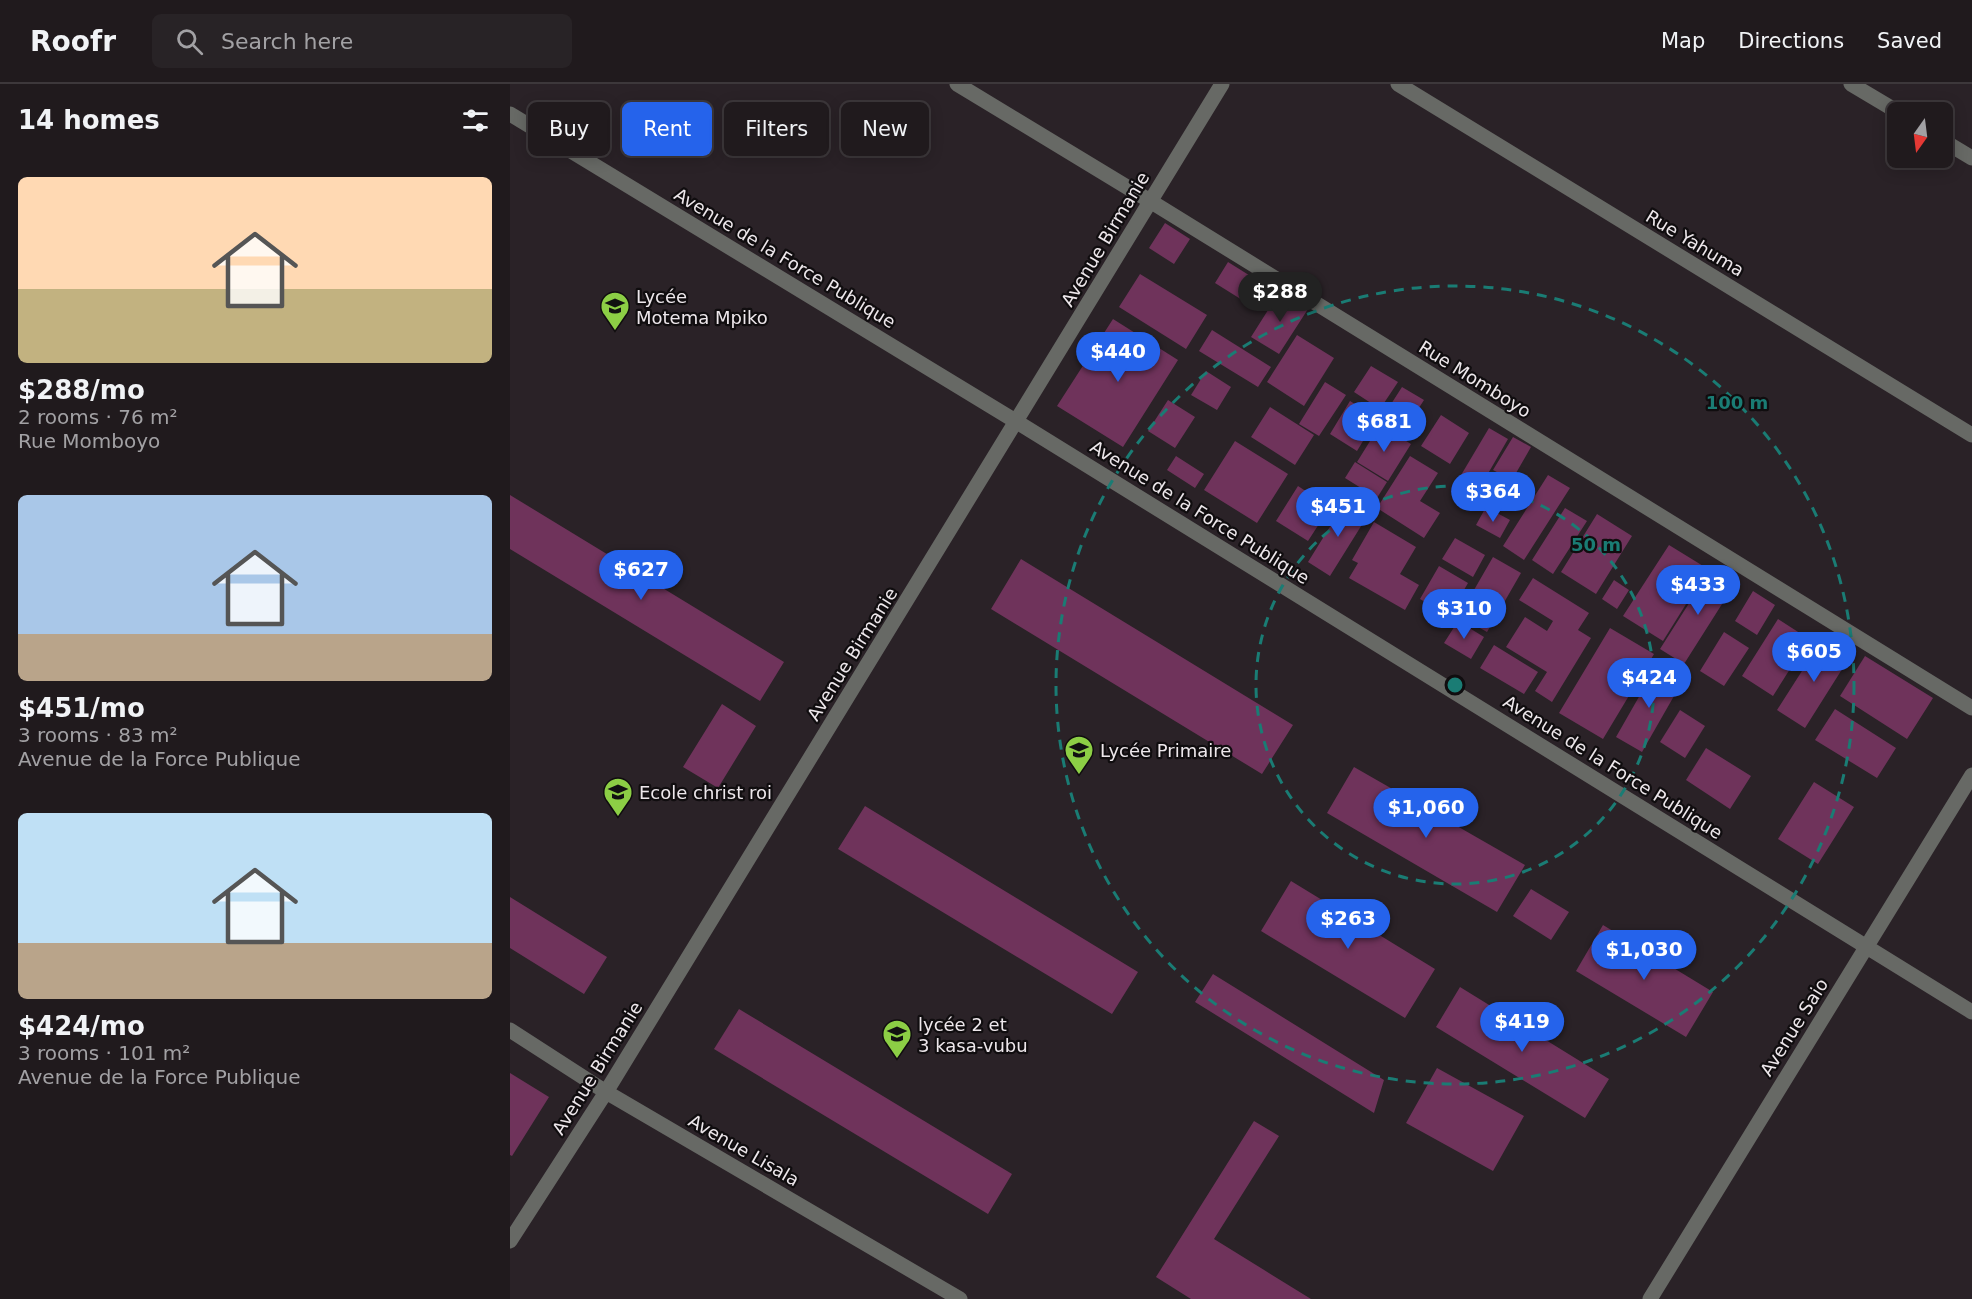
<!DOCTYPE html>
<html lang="en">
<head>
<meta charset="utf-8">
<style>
  body { margin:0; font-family:"DejaVu Sans",sans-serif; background:#282326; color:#f1f3f6; height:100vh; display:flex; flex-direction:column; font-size:22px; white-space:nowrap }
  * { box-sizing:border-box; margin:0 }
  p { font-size:20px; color:#a2a1a4 }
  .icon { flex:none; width:33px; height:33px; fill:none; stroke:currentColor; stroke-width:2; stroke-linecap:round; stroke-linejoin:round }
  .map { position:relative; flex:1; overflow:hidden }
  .details { display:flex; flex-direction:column; background:#201a1d; width:510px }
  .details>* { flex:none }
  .banner { position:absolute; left:18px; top:18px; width:570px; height:54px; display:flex; gap:12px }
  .needle { width:39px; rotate:194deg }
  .buttons { position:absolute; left:1377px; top:18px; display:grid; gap:12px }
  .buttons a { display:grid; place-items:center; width:66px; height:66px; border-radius:9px; background:#201a1d; box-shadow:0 3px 15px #0003,0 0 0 2px #3d383b; font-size:30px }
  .price { position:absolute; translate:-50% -51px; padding:0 14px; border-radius:21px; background:#2563eb; color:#fff; font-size:20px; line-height:39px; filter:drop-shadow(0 2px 3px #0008) }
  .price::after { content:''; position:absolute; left:50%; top:36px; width:18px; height:14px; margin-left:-9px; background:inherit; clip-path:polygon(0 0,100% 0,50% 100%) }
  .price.selected { background:#222; color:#fff }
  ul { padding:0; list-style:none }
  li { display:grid; align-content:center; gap:12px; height:318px; padding:0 18px }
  li span { display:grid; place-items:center; height:186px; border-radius:9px; color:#555 }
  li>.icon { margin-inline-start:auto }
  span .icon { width:108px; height:108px; fill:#fffc; stroke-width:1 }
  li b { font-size:26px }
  h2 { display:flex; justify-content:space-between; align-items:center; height:72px; padding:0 18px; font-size:26px }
  .chip { padding:0 21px; border-radius:9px; background:#201a1d; box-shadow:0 3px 15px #0003,0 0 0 2px #3d383b; font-size:21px; line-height:54px }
  .chip.selected { background:#2563eb; color:#fff }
  header { display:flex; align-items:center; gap:36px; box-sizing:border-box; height:84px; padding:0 30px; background:#201a1d; border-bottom:2px solid #3d383b }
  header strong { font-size:28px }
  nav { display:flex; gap:33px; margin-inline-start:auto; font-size:21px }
  .search { width:420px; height:54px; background:#282326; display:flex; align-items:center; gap:15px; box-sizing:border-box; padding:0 21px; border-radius:9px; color:#a2a1a4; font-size:22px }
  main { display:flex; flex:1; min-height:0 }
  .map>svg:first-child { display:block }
  .building { fill:#6f335b }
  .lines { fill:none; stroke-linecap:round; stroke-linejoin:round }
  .minor { stroke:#676965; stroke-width:15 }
  .ring { fill:none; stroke:#1a7c74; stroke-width:3; stroke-dasharray:10 8 }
  .labels { text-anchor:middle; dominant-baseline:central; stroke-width:4.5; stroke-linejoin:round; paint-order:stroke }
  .street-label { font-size:18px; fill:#ede7eb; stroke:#100d0f }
  .poi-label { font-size:18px; fill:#ede7eb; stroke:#100d0f; text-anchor:start }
  .centre { fill:#1a7c74; stroke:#100d0f; stroke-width:3 }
  .ring-label { font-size:18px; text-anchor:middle; font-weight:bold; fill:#1a7c74; stroke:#100d0f; stroke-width:4.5; stroke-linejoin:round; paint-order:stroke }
</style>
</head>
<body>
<header>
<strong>Roofr</strong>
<div class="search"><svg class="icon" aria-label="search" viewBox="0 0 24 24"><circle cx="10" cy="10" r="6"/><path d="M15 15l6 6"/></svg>Search here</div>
<nav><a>Map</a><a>Directions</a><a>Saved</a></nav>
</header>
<main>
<section class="details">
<h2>14 homes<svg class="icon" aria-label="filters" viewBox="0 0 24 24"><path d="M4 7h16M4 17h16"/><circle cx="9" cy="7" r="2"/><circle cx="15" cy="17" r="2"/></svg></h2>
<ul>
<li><span style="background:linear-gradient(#ffd9b3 60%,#c2b280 0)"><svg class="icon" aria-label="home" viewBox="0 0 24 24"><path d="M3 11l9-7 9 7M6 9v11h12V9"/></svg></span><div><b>$288/mo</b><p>2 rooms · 76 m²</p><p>Rue Momboyo</p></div></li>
<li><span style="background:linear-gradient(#a9c7e8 75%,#b9a48a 0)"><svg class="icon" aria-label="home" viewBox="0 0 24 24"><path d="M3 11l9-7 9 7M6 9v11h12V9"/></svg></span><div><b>$451/mo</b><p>3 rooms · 83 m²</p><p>Avenue de la Force Publique</p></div></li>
<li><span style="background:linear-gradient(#bfe0f5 70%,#b9a48a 0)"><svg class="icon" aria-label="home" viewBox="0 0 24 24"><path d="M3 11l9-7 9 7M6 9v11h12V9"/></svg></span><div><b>$424/mo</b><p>3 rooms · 101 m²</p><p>Avenue de la Force Publique</p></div></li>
</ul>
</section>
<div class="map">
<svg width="1462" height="1215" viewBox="0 0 1462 1215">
  <rect width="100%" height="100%" fill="#2a2227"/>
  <path class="building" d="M655,139L680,155L664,180L639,164Z
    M718,178L758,203L745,224L705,199Z
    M630,190L697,231L676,265L609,223Z
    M770,207L798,225L769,270L741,253Z
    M603,235L668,276L613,363L547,322Z
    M702,246L761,283L748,303L689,267Z
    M787,251L824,274L794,322L757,298Z
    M861,282L888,298L870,325L844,308Z
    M696,287L721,303L707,326L681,311Z
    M815,298L836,311L809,352L789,340Z
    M892,303L914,316L896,344L874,331Z
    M658,316L685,333L665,364L638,347Z
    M840,317L867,334L847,367L820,350Z
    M760,323L804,351L785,381L741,353Z
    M931,331L959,349L940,380L911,362Z
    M870,341L901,360L878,397L847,378Z
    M979,344L998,355L961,419L941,408Z
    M1003,353L1021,363L1002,396L983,386Z
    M725,357L778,390L747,439L694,406Z
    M666,372L694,390L685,404L657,386Z
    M900,372L928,389L910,417L930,429L914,454L867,424Z
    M845,378L877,398L867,414L835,394Z
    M1038,391L1060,404L1014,476L993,462Z
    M788,402L820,423L798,457L766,437Z
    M0,411L274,578L250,617L0,465Z
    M836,417L858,431L820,492L798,478Z
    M976,423L1000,436L990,454L966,441Z
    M1055,424L1077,437L1043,490L1022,476Z
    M1087,430L1122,452L1086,510L1051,488Z
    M864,438L906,463L890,490L909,501L895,526L839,494L848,479L842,476Z
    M945,454L975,471L963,493L932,475Z
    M1159,461L1198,485L1153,557L1113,532Z
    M983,473L1011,489L977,548L949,532Z
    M511,475L783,641L752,690L481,525Z
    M929,482L958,499L939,532L910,515Z
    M1202,483L1226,498L1174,580L1150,565Z
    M1023,494L1079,529L1068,546L1081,554L1042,618L1025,607L1037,588L996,563L1015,533L1037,547L1043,537L1009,516Z
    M1104,496L1119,506L1107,525L1092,515Z
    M1243,507L1265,521L1247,551L1225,537Z
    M1268,535L1299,555L1263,612L1232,592Z
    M948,537L974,553L961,575L934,559Z
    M1100,544L1144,570L1093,655L1049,629Z
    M1214,548L1239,564L1214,602L1190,587Z
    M1313,554L1341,571L1295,644L1267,626Z
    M984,561L1028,588L1014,610L970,584Z
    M1355,572L1423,614L1397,655L1330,612Z
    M1146,583L1172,598L1132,668L1106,653Z
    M212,620L246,642L208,704L173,683Z
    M1325,625L1386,664L1367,694L1305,656Z
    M1170,626L1195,642L1175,674L1150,658Z
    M1196,664L1241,692L1220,725L1176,696Z
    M844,683L1015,781L987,828L817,729Z
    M1304,698L1344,723L1308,780L1268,755Z
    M355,722L628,888L602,930L328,765Z
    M781,797L925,885L895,934L751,847Z
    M1021,805L1059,828L1041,856L1003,832Z
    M0,813L97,873L74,910L0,864Z
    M1093,841L1203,908L1176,953L1066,887Z
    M703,890L874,996L864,1029L685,918Z
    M950,903L1099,995L1075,1034L926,943Z
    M229,925L502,1090L478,1130L204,965Z
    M927,984L1014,1032L983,1087L896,1039Z
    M0,989L39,1013L2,1072L0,1071Z
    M744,1037L769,1052L704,1155L801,1215H681L646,1193Z"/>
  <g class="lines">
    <path class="minor" d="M447,0L640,117L1462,624
      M888,0L1462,351
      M1341,0L1388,28
      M0,30L507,338L1462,928
      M1432,56L1462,74
      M0,946L96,1008L450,1215
      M0,1157L96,1008L712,0
      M1140,1215L1462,691"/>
  </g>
  <g class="ring">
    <circle cx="945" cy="601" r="199"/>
    <circle cx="945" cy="601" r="399"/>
  </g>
  <defs>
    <g id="school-pin" transform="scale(1.5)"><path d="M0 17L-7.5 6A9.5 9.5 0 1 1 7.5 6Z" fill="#8cce45" stroke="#100d0f"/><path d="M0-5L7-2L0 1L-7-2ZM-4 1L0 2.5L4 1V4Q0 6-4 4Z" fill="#111"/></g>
  </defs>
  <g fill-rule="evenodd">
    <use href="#school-pin" x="105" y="222"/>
    <use href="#school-pin" x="569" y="666"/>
    <use href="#school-pin" x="108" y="708"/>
    <use href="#school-pin" x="387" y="950"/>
  </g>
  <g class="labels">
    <g class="street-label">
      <text transform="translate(595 155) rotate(-59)">Avenue Birmanie</text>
      <text transform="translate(1185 159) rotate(31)">Rue Yahuma</text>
      <text transform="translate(275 174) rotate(31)">Avenue de la Force Publique</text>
      <text transform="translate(965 295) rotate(32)">Rue Momboyo</text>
      <text transform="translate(690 428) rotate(32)">Avenue de la Force Publique</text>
      <text transform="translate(342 570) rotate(-58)">Avenue Birmanie</text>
      <text transform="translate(1103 683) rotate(32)">Avenue de la Force Publique</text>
      <text transform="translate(1284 943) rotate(-58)">Avenue Saio</text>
      <text transform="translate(87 984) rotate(-58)">Avenue Birmanie</text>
      <text transform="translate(234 1066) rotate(30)">Avenue Lisala</text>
    </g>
    <g class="poi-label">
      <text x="126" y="212">Lycée<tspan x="126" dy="21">Motema Mpiko</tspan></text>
      <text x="590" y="666">Lycée Primaire</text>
      <text x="129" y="708">Ecole christ roi</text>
      <text x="408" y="940">lycée 2 et<tspan x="408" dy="21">3 kasa-vubu</tspan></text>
    </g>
  </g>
  <circle cx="945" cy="601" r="9" class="centre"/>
  <g class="ring-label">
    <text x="1227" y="325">100 m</text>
    <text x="1086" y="467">50 m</text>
  </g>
</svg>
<div class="buttons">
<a><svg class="needle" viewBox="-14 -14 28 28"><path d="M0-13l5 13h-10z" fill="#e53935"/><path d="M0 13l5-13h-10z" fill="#a2a1a4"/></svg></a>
</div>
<b class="price selected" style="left:770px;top:239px">$288</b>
<b class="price" style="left:608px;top:299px">$440</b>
<b class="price" style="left:874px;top:369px">$681</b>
<b class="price" style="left:983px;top:439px">$364</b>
<b class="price" style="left:828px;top:454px">$451</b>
<b class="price" style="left:131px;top:517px">$627</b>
<b class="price" style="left:1188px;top:532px">$433</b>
<b class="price" style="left:954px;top:556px">$310</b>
<b class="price" style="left:1304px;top:599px">$605</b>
<b class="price" style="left:1139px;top:625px">$424</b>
<b class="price" style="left:916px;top:755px">$1,060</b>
<b class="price" style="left:838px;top:866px">$263</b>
<b class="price" style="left:1134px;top:897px">$1,030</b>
<b class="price" style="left:1012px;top:969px">$419</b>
<div class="banner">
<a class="chip">Buy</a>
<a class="chip selected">Rent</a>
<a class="chip">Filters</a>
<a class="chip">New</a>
</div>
</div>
</main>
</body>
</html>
